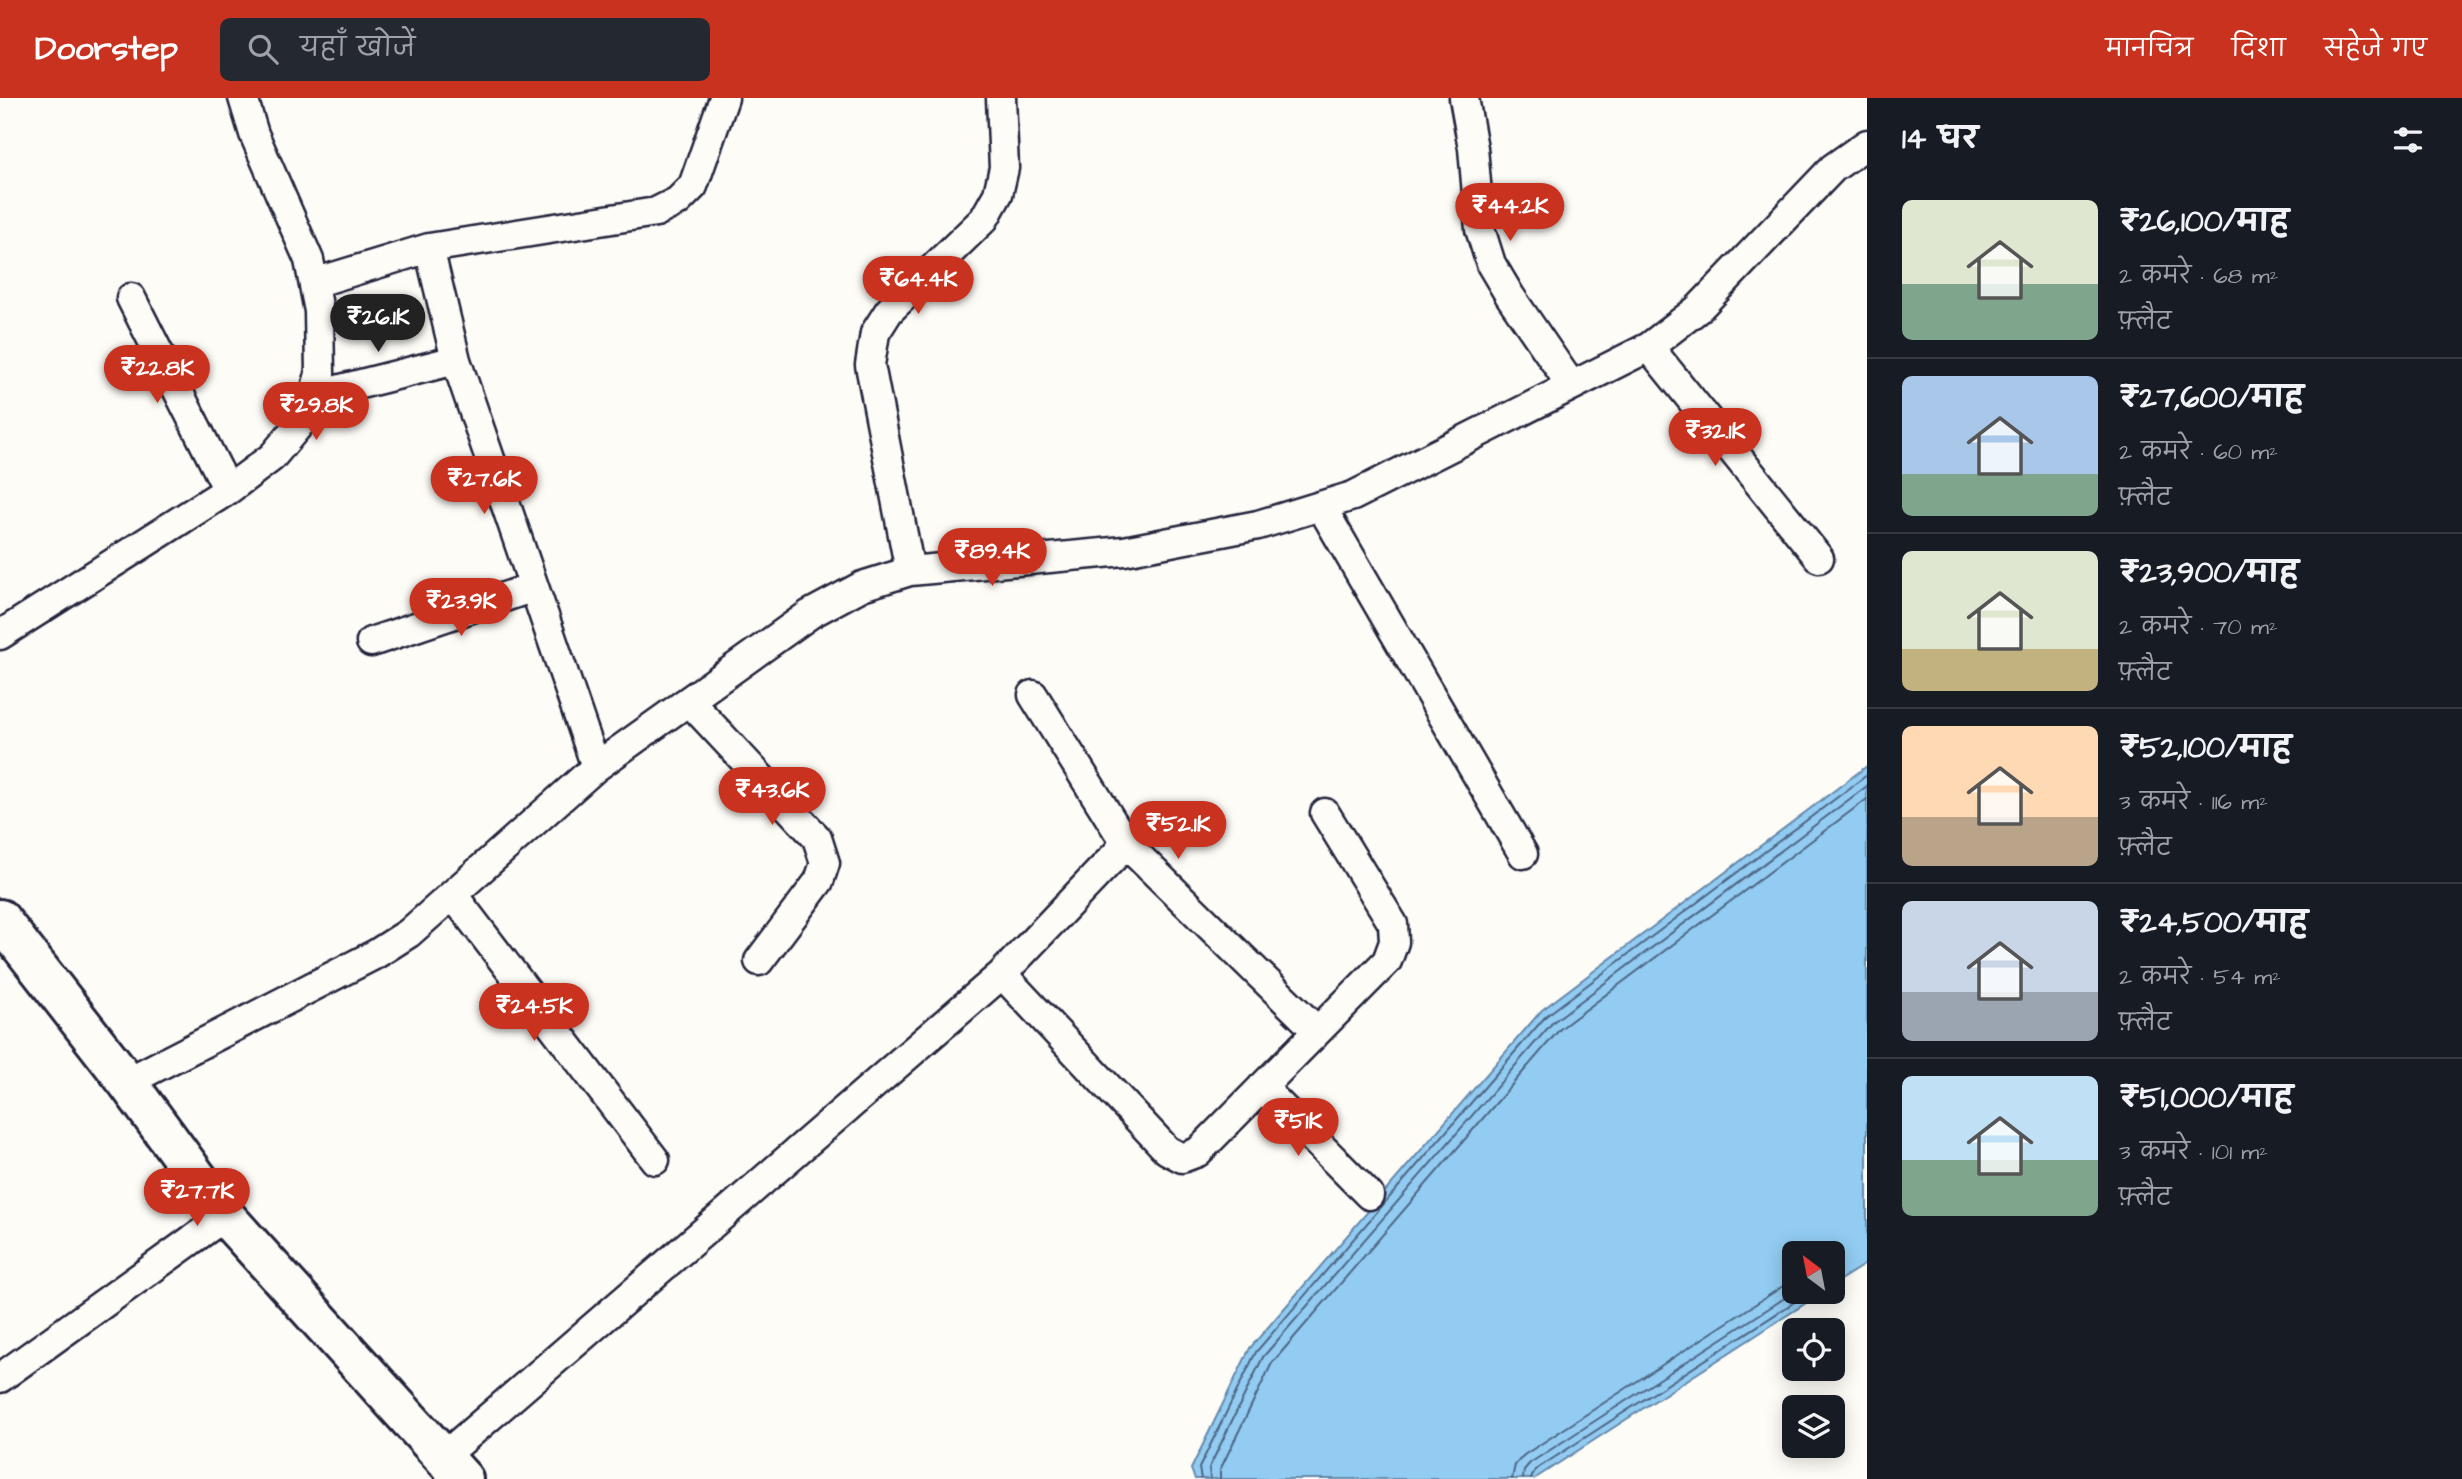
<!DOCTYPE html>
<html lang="hi">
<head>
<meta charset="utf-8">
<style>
  body { margin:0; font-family:"Architects Daughter","Playpen Sans Deva",sans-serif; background:#242831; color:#f1f3f6; height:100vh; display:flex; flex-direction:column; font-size:26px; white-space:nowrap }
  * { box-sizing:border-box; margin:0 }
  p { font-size:23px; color:#9ea1a6 }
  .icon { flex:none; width:38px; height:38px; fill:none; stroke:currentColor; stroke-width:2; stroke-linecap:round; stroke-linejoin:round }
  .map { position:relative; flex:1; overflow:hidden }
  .panel { display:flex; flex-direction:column; background:#171b24; width:595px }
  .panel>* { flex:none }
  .needle { width:46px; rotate:328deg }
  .tools { position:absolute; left:1782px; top:1143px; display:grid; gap:14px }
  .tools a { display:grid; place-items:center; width:63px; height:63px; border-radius:10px; background:#171b24; box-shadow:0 4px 18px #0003; font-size:35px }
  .price { position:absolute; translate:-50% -60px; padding:0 16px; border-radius:24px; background:#c8321e; color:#fff; font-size:23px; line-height:46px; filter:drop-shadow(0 2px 4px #0008) }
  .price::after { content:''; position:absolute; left:50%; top:42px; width:21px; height:16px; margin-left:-10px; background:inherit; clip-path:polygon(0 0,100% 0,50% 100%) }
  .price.selected { background:#222; color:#fff }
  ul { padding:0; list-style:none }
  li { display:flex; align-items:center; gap:21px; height:175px; padding:0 35px }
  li+li { border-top:2px solid #363941 }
  li span { display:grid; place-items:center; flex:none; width:196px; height:140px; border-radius:10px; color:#555 }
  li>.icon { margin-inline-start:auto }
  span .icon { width:84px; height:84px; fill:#fffc; stroke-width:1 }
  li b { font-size:30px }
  h2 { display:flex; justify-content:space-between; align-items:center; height:84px; padding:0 35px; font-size:30px }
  header { display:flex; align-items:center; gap:42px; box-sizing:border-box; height:98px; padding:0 35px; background:#c8321e; color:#fff }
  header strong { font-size:33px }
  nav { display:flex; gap:38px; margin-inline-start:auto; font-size:24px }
  .search { width:490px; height:63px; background:#242831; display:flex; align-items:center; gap:18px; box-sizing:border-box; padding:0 24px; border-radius:10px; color:#9ea1a6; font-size:26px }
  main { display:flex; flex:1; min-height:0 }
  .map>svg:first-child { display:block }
  .water { fill:#92ccf2; stroke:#6588a9; stroke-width:2 }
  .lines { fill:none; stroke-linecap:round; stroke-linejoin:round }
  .shore { stroke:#4f6684; stroke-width:2 }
  .street-casing { stroke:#22223b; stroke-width:33 }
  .secondary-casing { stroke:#22223b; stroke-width:44 }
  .street { stroke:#fdfcf7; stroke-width:28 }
  .secondary { stroke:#fdfcf7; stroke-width:38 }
</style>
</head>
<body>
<header>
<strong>Doorstep</strong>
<div class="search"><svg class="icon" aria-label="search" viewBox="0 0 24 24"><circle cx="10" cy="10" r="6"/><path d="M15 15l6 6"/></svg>यहाँ खोजें</div>
<nav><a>मानचित्र</a><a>दिशा</a><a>सहेजे गए</a></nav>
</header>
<main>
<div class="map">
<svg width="1867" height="1381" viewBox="0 0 1867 1381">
  <rect width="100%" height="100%" fill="#fdfcf7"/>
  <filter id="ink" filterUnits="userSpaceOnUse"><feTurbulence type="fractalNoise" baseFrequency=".0143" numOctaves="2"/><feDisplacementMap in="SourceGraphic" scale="14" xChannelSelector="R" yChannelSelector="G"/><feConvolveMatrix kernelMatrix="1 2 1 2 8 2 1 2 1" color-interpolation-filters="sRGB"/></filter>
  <g filter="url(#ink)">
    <path class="water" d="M1867,668V1165L1832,1187V1155H1794V1194H1823L1534,1381H1195L1191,1371L1250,1250L1542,912Z"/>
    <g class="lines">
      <path class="shore" d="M1201,1381L1199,1370L1256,1254L1546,918L1867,677
        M1210,1381L1209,1370L1263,1259L1553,924L1867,688
        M1220,1381V1372L1272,1265L1560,931L1867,701
        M1512,1381L1515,1367L1524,1357L1794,1181
        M1523,1381L1524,1372L1530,1365L1794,1194
        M1531,1381L1535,1372L1810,1194"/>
      <g class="street-casing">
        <path id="street" d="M1464,0L1473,50L1480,131L1491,166L1510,198L1571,287
          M429,150L456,262L596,669
          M314,185L429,150L656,114L678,103L693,88L724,0
          M131,200L228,392
          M1649,249L1819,460
          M313,298L456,262
          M1321,408L1523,756
          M910,473L870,267L875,235L889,213L984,121L998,96L1004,70L1001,0
          M0,537L228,392L272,359L309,315L320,276L319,213L309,162L254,36L243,0
          M371,544L534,489
          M1033,597L1126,746L1317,933
          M689,603L817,740L825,765L819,783L759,863
          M453,797L655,1062
          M1002,876L1167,1052L1182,1060L1198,1054L1387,863L1394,844L1393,826L1325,715
          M127,984L376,856L409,835L596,669L810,516L862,488L910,473L1124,453L1258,427L1353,398L1649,249L1698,211L1833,70L1867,46
          M1262,989L1369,1097
          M0,1280L225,1118
          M443,1359L1002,876L1126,746"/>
      </g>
      <g class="secondary-casing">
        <path id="secondary" d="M0,821L127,984L225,1118L463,1381"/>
      </g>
      <use href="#street" class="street"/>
      <use href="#secondary" class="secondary"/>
    </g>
  </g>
</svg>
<div class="tools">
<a><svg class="needle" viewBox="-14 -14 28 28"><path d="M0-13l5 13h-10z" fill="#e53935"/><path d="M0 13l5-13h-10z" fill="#9ea1a6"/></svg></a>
<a><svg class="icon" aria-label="locate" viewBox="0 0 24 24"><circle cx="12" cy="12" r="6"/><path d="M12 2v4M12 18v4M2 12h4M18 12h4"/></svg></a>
<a><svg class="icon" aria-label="layers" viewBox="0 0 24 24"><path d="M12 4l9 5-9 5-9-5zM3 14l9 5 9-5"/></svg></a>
</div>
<b class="price" style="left:1510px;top:145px">₹44.2K</b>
<b class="price" style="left:918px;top:218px">₹64.4K</b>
<b class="price selected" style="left:378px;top:256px">₹26.1K</b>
<b class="price" style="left:157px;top:307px">₹22.8K</b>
<b class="price" style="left:316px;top:344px">₹29.8K</b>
<b class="price" style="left:1715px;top:370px">₹32.1K</b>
<b class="price" style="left:484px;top:418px">₹27.6K</b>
<b class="price" style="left:992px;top:490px">₹89.4K</b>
<b class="price" style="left:461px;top:540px">₹23.9K</b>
<b class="price" style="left:772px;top:729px">₹43.6K</b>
<b class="price" style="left:1178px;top:763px">₹52.1K</b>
<b class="price" style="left:534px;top:945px">₹24.5K</b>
<b class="price" style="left:1298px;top:1060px">₹51K</b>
<b class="price" style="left:197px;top:1130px">₹27.7K</b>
</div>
<section class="panel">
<h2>14 घर<svg class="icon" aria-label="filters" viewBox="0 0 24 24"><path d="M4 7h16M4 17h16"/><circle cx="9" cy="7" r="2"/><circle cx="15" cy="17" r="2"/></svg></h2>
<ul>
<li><span style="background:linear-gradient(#dfe7d0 60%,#7fa58c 0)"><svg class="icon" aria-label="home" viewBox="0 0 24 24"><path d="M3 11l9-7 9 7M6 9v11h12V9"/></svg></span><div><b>₹26,100/माह</b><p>2 कमरे · 68 m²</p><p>फ़्लैट</p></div></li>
<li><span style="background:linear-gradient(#a9c7e8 70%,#7fa58c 0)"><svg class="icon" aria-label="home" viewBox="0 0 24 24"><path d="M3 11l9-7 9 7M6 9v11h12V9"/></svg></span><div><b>₹27,600/माह</b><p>2 कमरे · 60 m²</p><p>फ़्लैट</p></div></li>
<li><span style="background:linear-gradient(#dfe7d0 70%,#c2b280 0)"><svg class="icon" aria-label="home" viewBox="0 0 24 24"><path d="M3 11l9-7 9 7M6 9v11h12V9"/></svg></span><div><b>₹23,900/माह</b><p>2 कमरे · 70 m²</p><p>फ़्लैट</p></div></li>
<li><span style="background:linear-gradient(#ffd9b3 65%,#b9a48a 0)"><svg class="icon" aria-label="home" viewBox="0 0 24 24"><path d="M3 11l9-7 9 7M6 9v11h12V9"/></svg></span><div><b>₹52,100/माह</b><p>3 कमरे · 116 m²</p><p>फ़्लैट</p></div></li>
<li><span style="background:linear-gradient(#c9d6e8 65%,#9aa5b1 0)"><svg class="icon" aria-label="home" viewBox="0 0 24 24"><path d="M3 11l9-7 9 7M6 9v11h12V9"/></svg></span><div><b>₹24,500/माह</b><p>2 कमरे · 54 m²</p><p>फ़्लैट</p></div></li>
<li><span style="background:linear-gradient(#bfe0f5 60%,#7fa58c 0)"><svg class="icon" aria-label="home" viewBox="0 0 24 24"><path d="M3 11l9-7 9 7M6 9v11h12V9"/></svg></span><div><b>₹51,000/माह</b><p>3 कमरे · 101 m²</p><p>फ़्लैट</p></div></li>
</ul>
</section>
</main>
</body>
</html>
